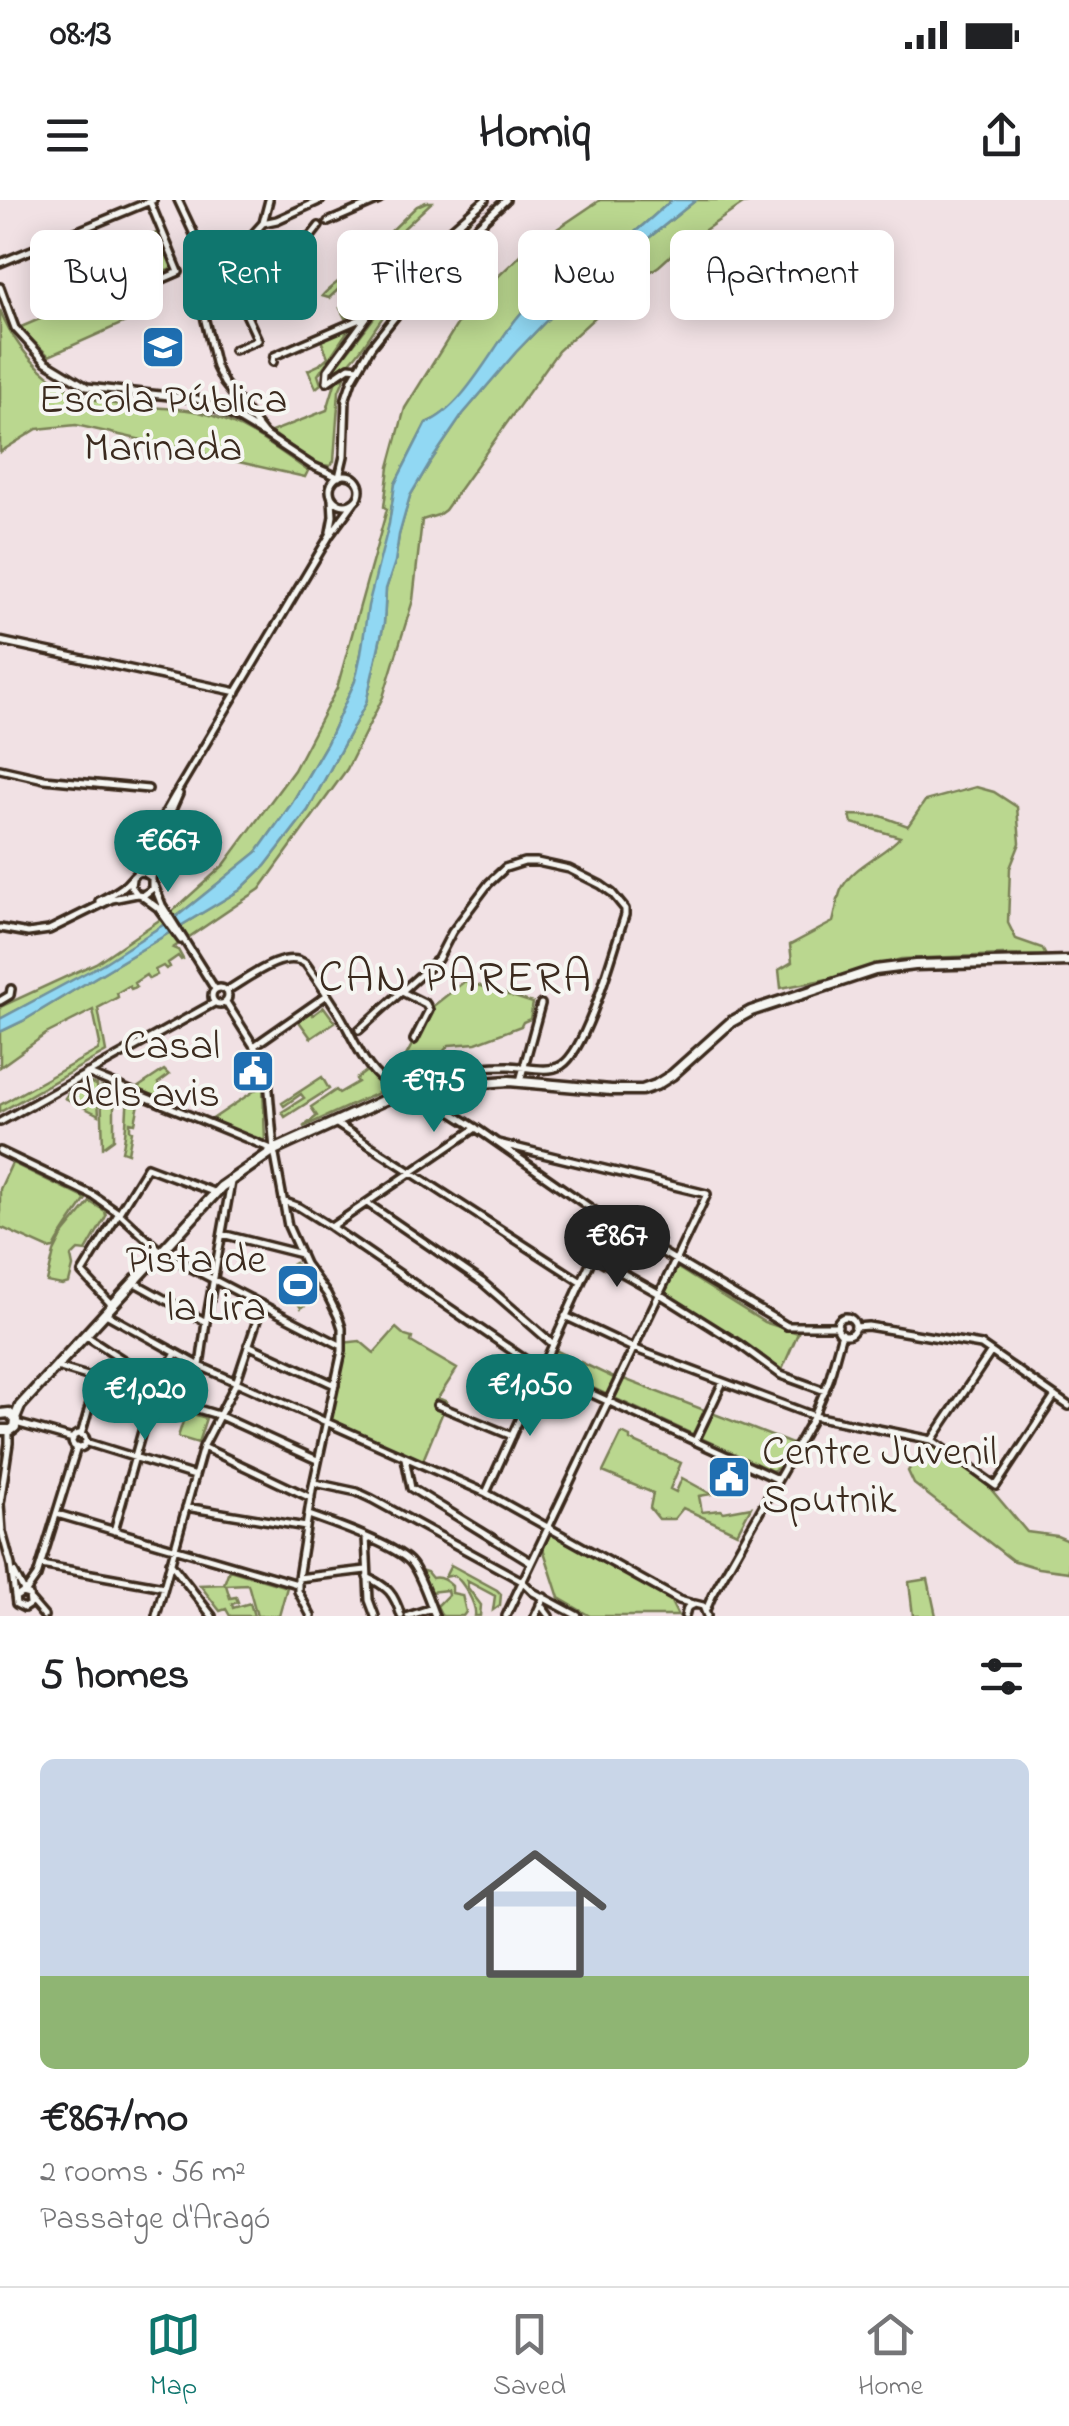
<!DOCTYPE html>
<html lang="en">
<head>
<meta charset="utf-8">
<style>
  body { margin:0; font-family:"Indie Flower",sans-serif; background:#f2f2f2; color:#202124; height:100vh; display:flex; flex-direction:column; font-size:38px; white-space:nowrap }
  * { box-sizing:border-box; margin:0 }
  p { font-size:32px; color:#757577 }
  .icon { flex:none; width:55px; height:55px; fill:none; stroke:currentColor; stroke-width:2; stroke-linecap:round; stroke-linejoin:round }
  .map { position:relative; height:1416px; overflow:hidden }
  .side { display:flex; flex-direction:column; background:#fff; flex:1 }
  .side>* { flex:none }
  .top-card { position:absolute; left:30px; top:30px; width:1010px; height:90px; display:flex; gap:20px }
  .price { position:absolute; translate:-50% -85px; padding:0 22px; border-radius:35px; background:#0f766e; color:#fff; font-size:32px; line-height:65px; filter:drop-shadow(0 2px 5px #0008) }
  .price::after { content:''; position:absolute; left:50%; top:60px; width:30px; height:22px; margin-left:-15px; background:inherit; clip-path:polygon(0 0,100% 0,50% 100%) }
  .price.current { background:#222; color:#fff }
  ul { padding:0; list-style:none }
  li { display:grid; align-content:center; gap:20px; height:530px; padding:0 40px }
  li span { display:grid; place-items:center; height:310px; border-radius:15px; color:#555 }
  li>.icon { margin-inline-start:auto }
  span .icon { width:180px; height:180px; fill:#fffc; stroke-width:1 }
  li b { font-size:42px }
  h2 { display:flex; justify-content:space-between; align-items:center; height:120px; padding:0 40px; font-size:42px }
  .tag { padding:0 35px; border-radius:15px; background:#fff; box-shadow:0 5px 25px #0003; font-size:35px; line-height:90px }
  .tag.current { background:#0f766e; color:#fff }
  .status { display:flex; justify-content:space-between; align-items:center; height:70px; padding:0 50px; background:#fff; direction:ltr }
  .status svg { height:28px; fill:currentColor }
  header { display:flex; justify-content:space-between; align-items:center; height:130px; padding:0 40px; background:#fff; font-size:45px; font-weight:800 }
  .menu { display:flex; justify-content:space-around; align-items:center; height:140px; border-top:2px solid #e0e0e0; background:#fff; font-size:28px; color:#757577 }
  .menu a { display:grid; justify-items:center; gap:5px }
  .menu .current { color:#0f766e }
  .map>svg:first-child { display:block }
  .green { fill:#bad78f; stroke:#7a8056; stroke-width:2.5 }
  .water { fill:#91d8f3; stroke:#6f929e; stroke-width:2.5 }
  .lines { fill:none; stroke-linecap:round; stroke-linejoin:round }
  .street-casing { stroke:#3b2a1e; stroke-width:12 }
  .secondary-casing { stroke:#3b2a1e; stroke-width:15 }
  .street { stroke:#f6f6f2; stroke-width:5 }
  .secondary { stroke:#f6f6f2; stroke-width:8 }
  .labels { text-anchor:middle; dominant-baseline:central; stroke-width:8; stroke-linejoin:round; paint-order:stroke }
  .poi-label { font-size:42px; fill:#3b2a1e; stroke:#f6f6f2; text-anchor:end }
  .neighbourhood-label { font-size:45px; letter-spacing:2.5px; fill:#3b2a1e; stroke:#f6f6f2 }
</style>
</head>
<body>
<div class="status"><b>08:13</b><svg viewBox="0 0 49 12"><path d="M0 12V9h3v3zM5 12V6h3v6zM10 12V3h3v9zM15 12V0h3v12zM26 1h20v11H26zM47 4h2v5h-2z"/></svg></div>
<header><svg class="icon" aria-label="menu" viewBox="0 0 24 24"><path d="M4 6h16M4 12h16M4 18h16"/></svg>Homiq<svg class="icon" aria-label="share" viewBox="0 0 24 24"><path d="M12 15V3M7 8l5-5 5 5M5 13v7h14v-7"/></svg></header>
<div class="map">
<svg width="1069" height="1416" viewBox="0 0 1069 1416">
  <rect width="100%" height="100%" fill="#f1e1e4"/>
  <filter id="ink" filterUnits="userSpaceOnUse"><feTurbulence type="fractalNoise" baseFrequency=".01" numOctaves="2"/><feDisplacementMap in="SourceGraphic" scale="20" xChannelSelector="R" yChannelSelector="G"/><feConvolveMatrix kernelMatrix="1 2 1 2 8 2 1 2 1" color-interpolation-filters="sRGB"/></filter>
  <g filter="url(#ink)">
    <path class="green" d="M600,0H672C644,24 617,49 587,70C565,85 539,92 522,112C492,145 469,207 426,223L395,284L389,324L355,481L327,543L292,603L257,652L180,714L105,763L0,819V807L96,763L174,710L224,665L294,570L337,488L387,309L384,307L389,267L405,208L471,102L526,50Z
      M696,0H762L743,4L680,47L659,66L628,87L558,151L445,310L438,315L422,320L413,400L383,497L347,569L260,689L173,748L178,750L183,759L181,760L178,756L168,763L170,767L166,769L163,766L155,770L157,775L149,779L146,775L134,783L136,787L131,789L129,786L117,793L118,797L98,808L106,852L0,912V905L98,850L100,844L93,810L46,834L0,867V832L23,821L240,690L265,666L308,610L366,503L384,423L386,389L395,362L399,335L410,296L429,264L463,214L516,152L575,91L635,49Z
      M426,2H432L329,98L322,96C331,85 343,80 353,69C372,50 395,27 417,6Z
      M469,21C440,49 414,78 388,110C368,136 361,157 332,177L330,175L399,85L460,23Z
      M159,32L174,68L101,98L95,96L81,63Z
      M383,89L385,92L374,104L345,118L340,108Z
      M139,94L148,112L49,156L23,132L21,127L84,100C102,117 120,103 139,94Z
      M0,110C21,162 65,199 122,205C147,208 174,207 199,212C239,221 275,247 308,271L305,277L76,225L37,229L0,252Z
      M348,126H351L318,175L321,184L316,188L308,170L319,165L328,157L321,140L347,129Z
      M345,172H347L339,191L334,261L330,266L316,264L271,232L327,210L337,177Z
      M976,587L994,592L1017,607L1020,643L1010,668L1008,723L1016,739L1042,748L1046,756L1003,755L901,759L838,777L781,788L779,770L792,762L790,745L833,722C836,712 837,700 841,690C852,666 883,656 900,637L852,623L850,615L881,616L908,626L925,601Z
      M465,781L533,803L530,819L523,822L521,826L476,843L449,845L430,867L396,875L432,807Z
      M324,807L335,822L311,838L298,820L310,811L313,815Z
      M164,870L169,875L158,883L172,904L137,888Z
      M368,870L380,885V892L303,927L317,916L311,907L336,890L339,893L358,882L356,879Z
      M322,877L329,889L285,917L282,912L304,898L301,894L284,906L282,903Z
      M90,883L97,885L99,915L65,898L69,892Z
      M263,885L265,942L211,920Z
      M101,887L117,893L114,907V939L103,947Z
      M128,896L140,899L135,923L130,922V930L132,931L128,953L122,951C127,933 126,915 128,896Z
      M12,963L86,999C75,1016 63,1030 54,1048L49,1049L0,1027V989Z
      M90,1002L105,1011L106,1016L104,1020L86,1051L78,1050L71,1057L73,1067L69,1083L62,1085L47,1082L54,1052L62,1036Z
      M295,1063L317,1097L301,1108L278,1073Z
      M676,1067L764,1122L798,1133L781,1172L753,1153L751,1147L664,1094Z
      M396,1128L405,1136L412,1138L411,1142L457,1169L438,1198L447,1202L421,1265L327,1223L342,1143L360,1141L374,1153Z
      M555,1150L618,1180L624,1179L792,1244L781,1267L772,1271L547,1167Z
      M186,1212L206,1218L198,1243L178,1237Z
      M622,1233L630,1237V1240L681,1263L670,1289L676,1292L682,1278L711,1294L699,1296L702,1312L721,1310L724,1312L751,1307L737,1333L683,1308L674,1319H659L650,1308L653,1293L603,1272Z
      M931,1242L989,1287L1027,1332L1057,1336L1069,1341V1372L1038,1368L1012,1360L914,1284L908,1271L925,1245Z
      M548,1332L664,1396L670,1400L678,1416H590L559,1398L542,1345Z
      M451,1365L497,1390L501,1394L500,1405L493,1410L495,1396L467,1381L468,1388L481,1405L480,1416H475C477,1405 463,1382 454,1375L445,1377Z
      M229,1370L287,1387L279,1416H257L248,1384L226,1385L230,1398L236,1397L238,1402L232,1404L233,1408L250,1403L254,1416H230L226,1409L220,1411L200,1385L224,1384Z
      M420,1370L427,1372L432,1378C440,1376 446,1380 452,1386V1393L462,1395L466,1412L463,1416H442L437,1406L448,1395L447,1390L430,1392Z
      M928,1379L936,1416H913L909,1382Z"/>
    <path class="water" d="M672,0H696L635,49L575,91L516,152L463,214L429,264L410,296L399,335L395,362L386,389L384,423L366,503L308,610L265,666L240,690L23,821L0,832V819L104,763L180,714L257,652L292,603L327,543L355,481L361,454L368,406L389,324L395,284L426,223C465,208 494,143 522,112C539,92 565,85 587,70C617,49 644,24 672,0Z"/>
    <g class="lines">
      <g class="street-casing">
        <path id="street" d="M178,0L214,77
          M321,0L277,20L263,23L214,77L204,116L216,167L224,183L264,234L311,265L338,277
          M328,22L379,0
          M263,23L269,0
          M67,35L91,98L103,105L179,72L150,2
          M249,39L262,57L312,35L319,26
          M0,63L153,0
          M0,87L15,128L46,162L87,187L197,199L237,218L262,233
          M209,94L221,97L282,70L274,52
          M234,150L258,140L235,90
          M273,162L274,156L365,117
          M327,182L328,170L372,110L422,55L485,0
          M327,182L349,167L359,168
          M330 290a15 15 0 1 1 30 0a15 15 0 1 1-30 0Z
          M339,277L344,256L346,198L352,180L371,147L438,63L506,0
          M330,332L333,316L332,299
          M0,441L237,492
          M0,569L44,579L148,589
          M136,674L140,657L174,597L330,335L355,301
          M152,678L160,637L179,594
          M154,685L162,705L215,789
          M143,697L158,708L181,740
          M99,701C107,697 116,692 123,687C135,677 136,665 152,678V689L144,695L137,694L131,686L132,679
          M0,728L28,733L49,730L112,699L137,694
          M212 796a8 8 0 1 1 16 0a8 8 0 1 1-16 0Z
          M226,791C247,779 285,748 306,764C319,783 334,803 345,824C355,843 367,870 385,882C426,874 466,866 508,866C525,866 547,874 562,865C588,848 614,747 625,715V709L612,693L601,685L569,669L537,662H524L505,668L489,683L452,732L438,759L359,830
          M402,792L426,804L429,810L414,840
          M0,801L10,795L11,789
          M226,802L267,867L274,950L288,1026L305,1064L327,1094L338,1116L342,1128V1151L312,1290L298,1378V1391L311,1416
          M254,846L327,795
          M87,873L274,950
          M520,881L541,804
          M416,890L476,928L609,1021L787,1126H838
          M0,922L214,803
          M335,923L580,1081
          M498,943L707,994L506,1416
          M0,951L94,996L120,1014L162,1053L342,1146
          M283,1001L299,1007L331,1027L542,1171L777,1279
          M367,1003L482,1082L553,1144
          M331,1027L476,928
          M222,1034L301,1054
          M592,1056L658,1093L739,1144L781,1175L825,1191
          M135,1083L206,1122
          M112,1105L82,1073L147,967L216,993
          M106,1114L200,1166L486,1293L679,1400L693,1404
          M565,1116L633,1148L814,1216L932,1240L996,1286L1055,1196
          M837 1126a9 9 0 1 1 18 0a9 9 0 1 1-18 0Z
          M855,1127L868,1126L981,1145L1069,1206
          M85,1135L159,1183
          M248,1145L335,1185
          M200,1166L206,1122L231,982
          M57,1167L218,1215L317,1260
          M437,1205L512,1236
          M16,1223L73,1239
          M9,1231V1243L0,1304L2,1332L11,1365L16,1404L24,1408
          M72 1241a7 7 0 1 1 14 0a7 7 0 1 1-14 0Z
          M81,1235L97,1180
          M932,1240L991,1152
          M695,1241L723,1182
          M85,1242L195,1276
          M203,1247L311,1298
          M405,1258L411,1288L531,1362
          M315,1283L357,1292L372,1299L522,1381L533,1392L578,1416
          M486,1293L609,1021
          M186,1307L306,1327
          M57,1314L297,1384
          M309,1315C332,1323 399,1346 412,1364C421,1376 429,1401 435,1416
          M114,1331L152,1196L176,1153
          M366,1337L369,1400L375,1416
          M170,1362L212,1416
          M41,1365L164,1387
          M14,1372L25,1393
          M367,1377C388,1387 394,1393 401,1416
          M298,1378L366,1370
          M25,1393L37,1376L77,1247
          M16,1397L22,1393L29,1395L30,1404L24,1408
          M31,1401L44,1416
          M540,1404L549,1416
          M706,1410L712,1396L814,1216L829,1180L842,1133
          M156,1416L203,1247L236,1183L262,1105
          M408,1416L432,1408
          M535,1416L544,1397
          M685,1416L687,1408L695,1404L703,1406L707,1416"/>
      </g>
      <g class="secondary-casing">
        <path id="secondary" d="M0,1214L9,1213L16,1220L15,1227L11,1230H0
          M15,1218L20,1206L221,987L274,950L400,893L413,888L509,881L611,890H642L656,885L672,875L731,822L751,811L875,770L915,765L1069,761"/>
      </g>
      <use href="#street" class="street"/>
      <use href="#secondary" class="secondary"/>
    </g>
  </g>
  <defs>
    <g id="school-square" transform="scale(2.25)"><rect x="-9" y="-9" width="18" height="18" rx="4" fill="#1f6fb2" stroke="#f6f6f2"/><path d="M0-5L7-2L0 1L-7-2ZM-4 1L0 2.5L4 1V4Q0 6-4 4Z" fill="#fff"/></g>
    <g id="civic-square" transform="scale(2.25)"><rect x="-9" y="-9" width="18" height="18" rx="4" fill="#1f6fb2" stroke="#f6f6f2"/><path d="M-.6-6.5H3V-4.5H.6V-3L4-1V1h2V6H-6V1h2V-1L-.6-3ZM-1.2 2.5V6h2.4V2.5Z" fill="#fff"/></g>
    <g id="stadium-square" transform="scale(2.25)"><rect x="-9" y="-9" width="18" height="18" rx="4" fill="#1f6fb2" stroke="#f6f6f2"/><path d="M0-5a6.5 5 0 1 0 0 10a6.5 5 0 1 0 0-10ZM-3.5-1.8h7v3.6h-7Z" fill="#fff"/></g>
  </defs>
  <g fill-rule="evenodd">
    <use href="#school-square" x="163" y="147"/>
    <use href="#civic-square" x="253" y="871"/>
    <use href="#stadium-square" x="298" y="1085"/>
    <use href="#civic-square" x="729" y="1277"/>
  </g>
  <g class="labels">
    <g class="poi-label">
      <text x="163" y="201" text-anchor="middle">Escola Pública<tspan x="163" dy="48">Marinada</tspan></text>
      <text x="220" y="847">Casal<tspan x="220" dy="48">dels avis</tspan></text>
      <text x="266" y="1061">Pista de<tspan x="266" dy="48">la Lira</tspan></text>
      <text x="762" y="1253" text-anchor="start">Centre Juvenil<tspan x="762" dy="48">Sputnik</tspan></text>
    </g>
    <g class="neighbourhood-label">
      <text x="456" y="780">CAN PARERA</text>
    </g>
  </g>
</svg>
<b class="price" style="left:168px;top:695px">€667</b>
<b class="price" style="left:434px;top:935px">€975</b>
<b class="price current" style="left:617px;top:1090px">€867</b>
<b class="price" style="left:530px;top:1239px">€1,050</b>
<b class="price" style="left:145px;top:1243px">€1,020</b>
<div class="top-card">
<a class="tag">Buy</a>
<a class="tag current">Rent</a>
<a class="tag">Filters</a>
<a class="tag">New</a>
<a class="tag">Apartment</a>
</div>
</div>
<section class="side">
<h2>5 homes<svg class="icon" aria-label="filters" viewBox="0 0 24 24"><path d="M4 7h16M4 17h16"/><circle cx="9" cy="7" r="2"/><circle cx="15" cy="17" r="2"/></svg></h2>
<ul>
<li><span style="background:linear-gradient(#c9d6e8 70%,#8fb573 0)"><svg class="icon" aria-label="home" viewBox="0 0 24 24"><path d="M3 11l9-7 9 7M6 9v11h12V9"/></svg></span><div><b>€867/mo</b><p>2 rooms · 56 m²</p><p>Passatge d'Aragó</p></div></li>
</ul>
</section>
<nav class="menu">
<a class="current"><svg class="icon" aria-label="map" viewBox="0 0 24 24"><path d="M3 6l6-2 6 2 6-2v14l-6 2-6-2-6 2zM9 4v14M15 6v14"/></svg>Map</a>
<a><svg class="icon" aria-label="saved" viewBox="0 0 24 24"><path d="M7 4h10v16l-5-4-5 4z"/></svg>Saved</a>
<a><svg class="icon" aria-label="home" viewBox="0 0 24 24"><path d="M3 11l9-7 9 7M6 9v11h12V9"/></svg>Home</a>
</nav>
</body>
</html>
